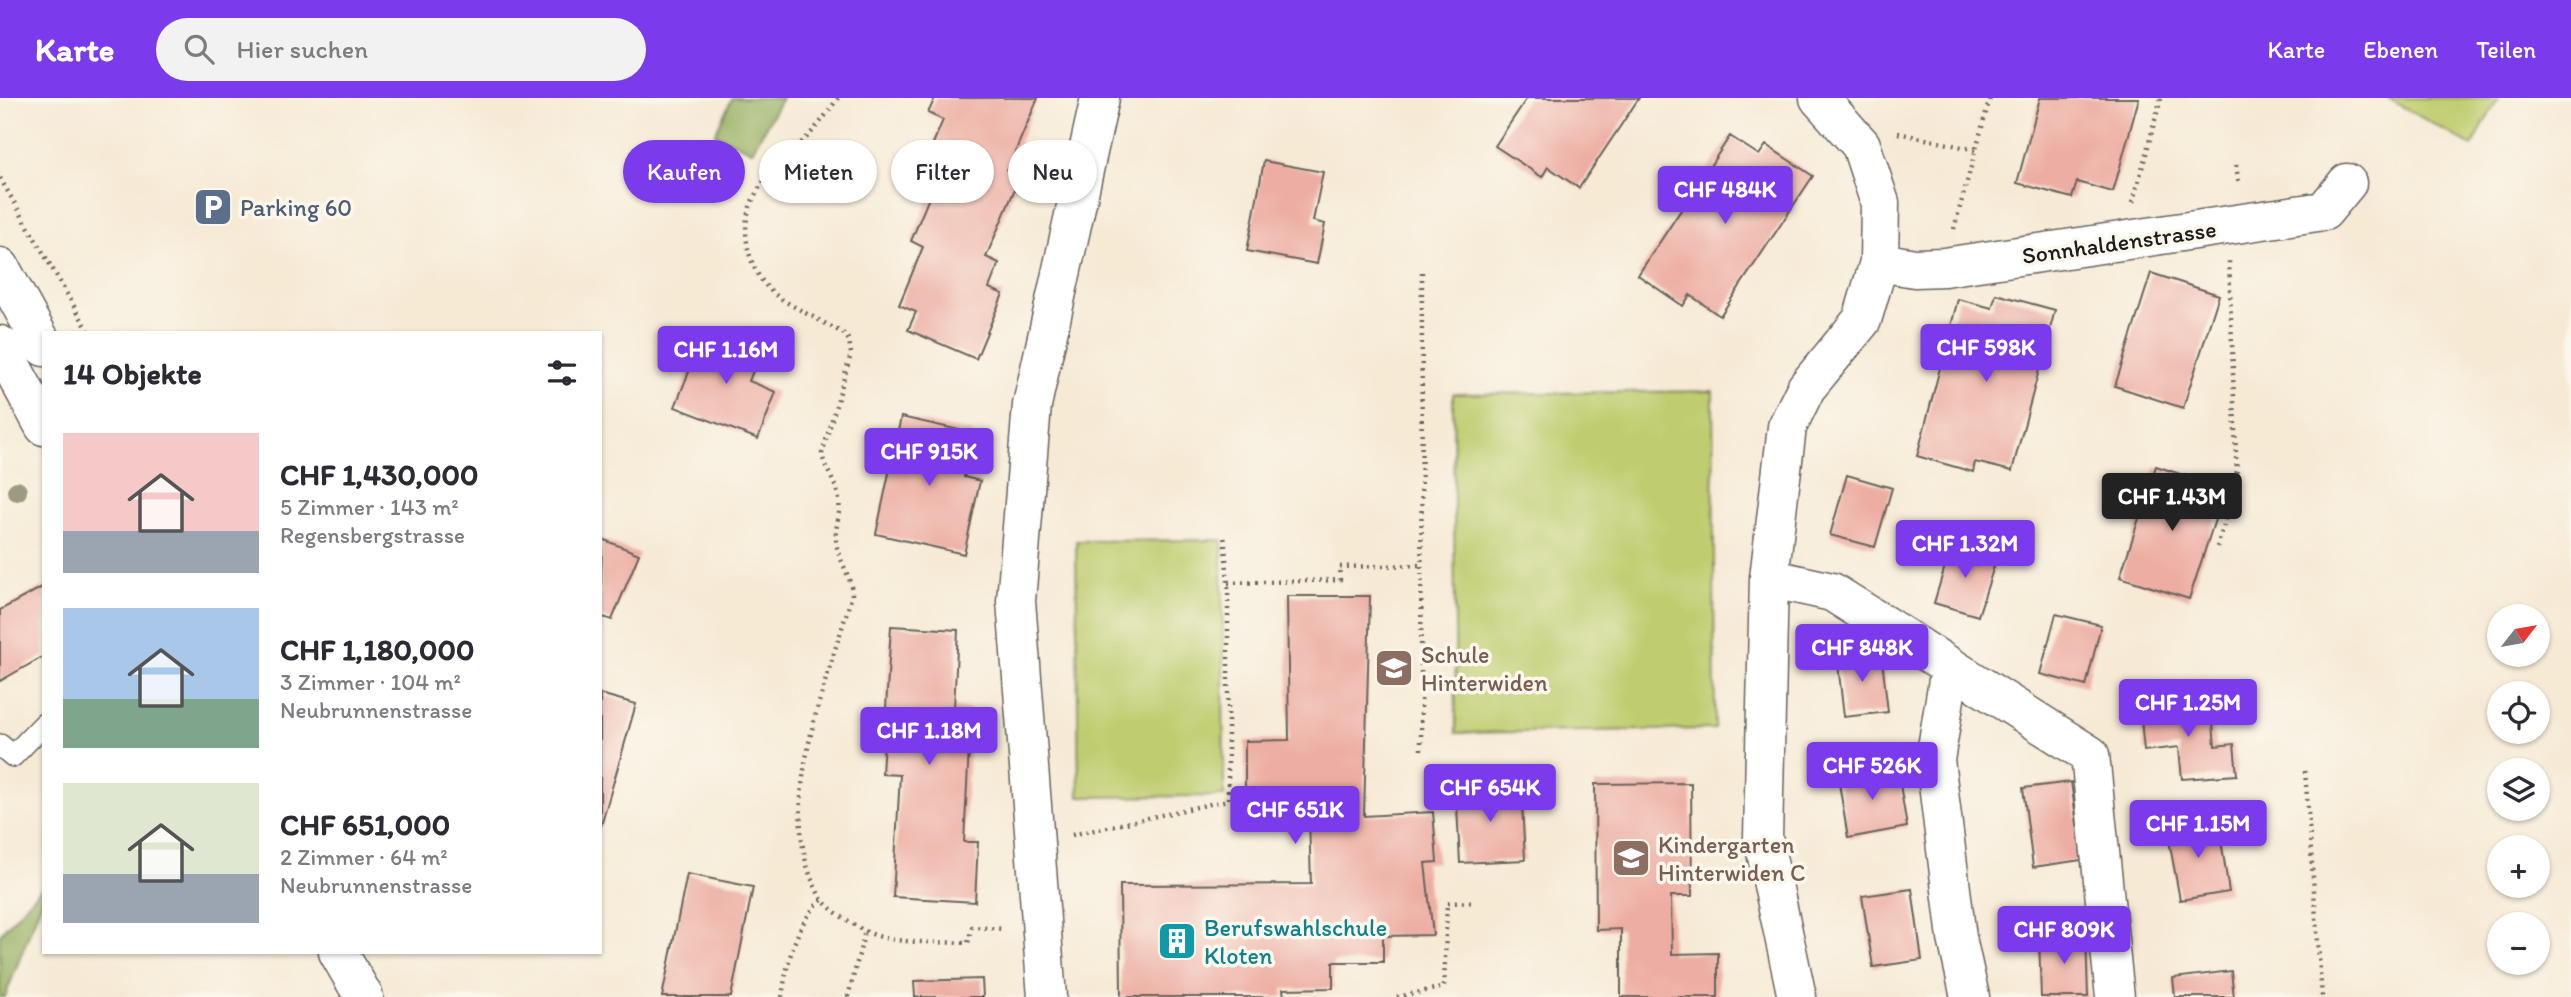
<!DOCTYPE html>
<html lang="de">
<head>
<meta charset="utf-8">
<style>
  body { margin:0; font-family:Itim,sans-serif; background:#f2f2f3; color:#2b2b33; height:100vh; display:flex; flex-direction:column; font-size:26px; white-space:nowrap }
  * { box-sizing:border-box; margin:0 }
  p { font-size:23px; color:#7c7c81 }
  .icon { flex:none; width:38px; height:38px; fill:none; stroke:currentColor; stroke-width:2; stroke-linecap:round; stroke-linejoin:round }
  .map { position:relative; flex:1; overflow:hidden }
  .details { position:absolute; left:42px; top:233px; width:560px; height:623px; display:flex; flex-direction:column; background:#fff; border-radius:0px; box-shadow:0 2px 5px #0004 }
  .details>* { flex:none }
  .banner { position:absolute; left:623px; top:42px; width:665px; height:63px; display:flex; gap:14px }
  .needle { width:46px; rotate:59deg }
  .buttons { position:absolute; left:2487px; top:506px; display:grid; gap:14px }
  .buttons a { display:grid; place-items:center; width:63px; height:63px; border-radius:50%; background:#fff; box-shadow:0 2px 5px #0004; font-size:35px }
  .price { position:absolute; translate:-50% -60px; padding:0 16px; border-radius:7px; background:#7c3aed; color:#fff; font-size:23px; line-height:46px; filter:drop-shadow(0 2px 4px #0008) }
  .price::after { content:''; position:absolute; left:50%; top:42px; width:21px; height:16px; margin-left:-10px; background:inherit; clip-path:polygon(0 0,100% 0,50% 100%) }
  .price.on { background:#222; color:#fff }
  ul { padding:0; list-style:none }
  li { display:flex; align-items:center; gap:21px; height:175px; padding:0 21px }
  li span { display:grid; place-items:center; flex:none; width:196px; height:140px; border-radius:0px; color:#555 }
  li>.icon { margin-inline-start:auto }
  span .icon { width:84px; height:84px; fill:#fffc; stroke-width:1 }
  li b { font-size:30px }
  h2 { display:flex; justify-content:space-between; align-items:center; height:84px; padding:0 21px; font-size:30px }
  .tag { padding:0 24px; border-radius:32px; background:#fff; box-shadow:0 2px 5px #0004; font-size:24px; line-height:63px }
  .tag.on { background:#7c3aed; color:#fff }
  header { display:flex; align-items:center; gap:42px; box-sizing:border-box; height:98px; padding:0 35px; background:#7c3aed; color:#fff }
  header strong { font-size:33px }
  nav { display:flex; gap:38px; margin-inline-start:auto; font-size:24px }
  .search { width:490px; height:63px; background:#f2f2f3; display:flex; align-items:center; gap:18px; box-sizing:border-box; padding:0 24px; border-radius:38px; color:#7c7c81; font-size:26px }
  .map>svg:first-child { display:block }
  .green { fill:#bfcd6f; stroke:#6e7446; stroke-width:2 }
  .forest { fill:#97b062; stroke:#5a663f; stroke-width:2 }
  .building { fill:#edada2 }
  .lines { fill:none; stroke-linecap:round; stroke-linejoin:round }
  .service-casing { stroke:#68645d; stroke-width:24 }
  .minor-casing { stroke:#68645d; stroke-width:41 }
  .tertiary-casing { stroke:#68645d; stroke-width:41 }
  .path { stroke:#68645d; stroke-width:4.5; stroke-dasharray:2 5; stroke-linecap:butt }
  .service { stroke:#fff; stroke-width:21 }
  .minor { stroke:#fff; stroke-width:38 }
  .tertiary { stroke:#fff; stroke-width:38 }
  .tree { fill:#9d9b7f }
  .labels { text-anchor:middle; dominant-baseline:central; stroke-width:7; stroke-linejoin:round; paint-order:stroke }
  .service-label { font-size:24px; fill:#4e5e75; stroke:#fbf7ec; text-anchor:start }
  .street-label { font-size:24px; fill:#1c1c1c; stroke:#fbf7ec }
  .education-label { font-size:24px; fill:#785e54; stroke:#fbf7ec; text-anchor:start }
  .culture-label { font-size:24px; fill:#0d838f; stroke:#fbf7ec; text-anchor:start }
</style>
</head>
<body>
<header>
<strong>Karte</strong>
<div class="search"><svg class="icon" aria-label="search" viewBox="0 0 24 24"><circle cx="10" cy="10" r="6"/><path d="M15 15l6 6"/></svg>Hier suchen</div>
<nav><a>Karte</a><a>Ebenen</a><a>Teilen</a></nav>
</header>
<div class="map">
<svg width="2571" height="899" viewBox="0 0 2571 899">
  <rect width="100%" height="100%" fill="#fbf7ec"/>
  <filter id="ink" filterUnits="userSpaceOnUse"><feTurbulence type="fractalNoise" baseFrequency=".0143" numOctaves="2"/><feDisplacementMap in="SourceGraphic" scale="14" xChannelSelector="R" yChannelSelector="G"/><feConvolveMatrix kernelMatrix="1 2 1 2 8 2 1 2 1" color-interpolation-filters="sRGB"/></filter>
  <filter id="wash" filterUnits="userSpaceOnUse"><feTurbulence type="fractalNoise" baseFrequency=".00686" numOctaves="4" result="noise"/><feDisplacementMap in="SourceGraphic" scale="28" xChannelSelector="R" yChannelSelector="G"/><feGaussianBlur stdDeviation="1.57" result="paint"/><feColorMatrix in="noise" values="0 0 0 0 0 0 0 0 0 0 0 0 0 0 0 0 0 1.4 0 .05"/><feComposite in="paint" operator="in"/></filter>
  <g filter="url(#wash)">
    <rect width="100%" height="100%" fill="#f6ead5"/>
    <path class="green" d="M2387,0H2498L2472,48Z
      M1713,293L1715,631L1456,635L1453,296Z
      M1222,442L1224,698L1079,699L1076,443Z"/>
    <path class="forest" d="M732,0H782L752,53L715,36Z
      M44,787V797L5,899H0V836Z"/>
    <g id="blocks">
      <path class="building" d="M935,0H1038L1007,73L1020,79L986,159L999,165L989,190L1003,196L976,261L908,232L916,214L899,207L923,149L911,143L933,90L917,83L943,22L928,15Z
        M1527,0H1639L1579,90L1548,69L1542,79L1495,48Z
        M2040,0H2139L2113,94L2077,84L2072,100L2017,85Z
        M1730,38L1759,57L1766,47L1813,78L1720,218L1690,197L1683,208L1638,177Z
        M1264,63L1323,74L1313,123L1325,126L1317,166L1247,153Z
        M2151,175L2219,197L2183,310L2115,288Z
        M1996,196L2055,212L2012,373L1975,364L1973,374L1917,358L1958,201L1992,210Z
        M706,231L761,253L749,283L776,294L758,341L675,309Z
        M901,319L973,335L964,379L980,383L964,456L876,436Z
        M2156,368L2225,391L2189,501L2120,479Z
        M1847,377L1892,390L1875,449L1830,437Z
        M602,441L639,456L612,522L600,518Z
        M1952,445L1997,459L1978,518L1934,505Z
        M44,488V558L0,583V512Z
        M1287,498H1370L1364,718L1433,714L1437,764L1425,765L1433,837L1383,838V864H1333V890L1283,891L1284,899H1121L1120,787L1311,786L1309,719L1245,720V643L1289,642Z
        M2056,516L2101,527L2086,588L2040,576Z
        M891,528L958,532L954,610L971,611L964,744H978L975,804L893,799L900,677L882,676Z
        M1881,553L1888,614L1844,619L1837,557Z
        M600,596L636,606L601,728H600Z
        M2211,604L2215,648L2234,646L2237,677L2182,681L2179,649L2144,653L2140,610Z
        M1897,668L1907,729L1848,740L1838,679Z
        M2071,684L2082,762L2033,769L2023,690Z
        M1691,685L1692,798H1671L1672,856L1718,855V899H1621V831L1596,832L1595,686Z
        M1521,686L1525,762L1460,765L1456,689Z
        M2218,722L2229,794L2180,802L2167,731Z
        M687,776L753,789L731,899H662Z
        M1912,791L1922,862L1873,869L1862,798Z
        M2086,836L2088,899H2041L2039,839Z
        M2231,873L2234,899H2175L2173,880Z
        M982,881L983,899H915L914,883Z"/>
    </g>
  </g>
  <g filter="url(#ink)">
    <use href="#blocks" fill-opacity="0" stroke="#68645d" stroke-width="2"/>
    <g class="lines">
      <g class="service-casing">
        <path id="service" d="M0,647L13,658L44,626"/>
      </g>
      <g class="minor-casing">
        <path id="minor" d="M1879,164L1915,170L1944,169L2324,113L2347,85
          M1769,480L1832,494L2090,657L2115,899
          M1950,570L1935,662L1957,840L1970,899
          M1047,899L1016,503L1032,307L1100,0
          M1797,899L1763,740L1769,480L1787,329L1806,290L1862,222L1879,164L1880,105L1861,47L1819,0"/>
      </g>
      <g class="tertiary-casing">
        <path id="tertiary" d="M0,169L44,249
          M0,247L44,328
          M338,854L364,899"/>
      </g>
      <path class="path" d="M838,0C828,14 817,30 804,42C774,71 740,98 747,144C749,161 757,179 770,192C784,206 825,224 844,236L849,242L851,256L822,356C825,372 837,385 839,402C841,417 835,427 836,440C836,460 852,477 852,497C827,585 770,715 821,800C828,811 852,826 863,832C893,848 936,843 968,845L972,829L1005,831
        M1898,35L1976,52
        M2236,67L2239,87
        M0,80L89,234
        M2133,104L2161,0
        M1954,131L1990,0
        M2217,449L2237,386L2229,163
        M1228,485L1340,482L1339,469L1422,467
        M1421,652L1422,169
        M2305,673L2322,899
        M1072,737L1228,702V485L1224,436
        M782,899C787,865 796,824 822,802
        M848,899L865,833
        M1397,899L1444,889L1447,805L1475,804"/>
      <use href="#service" class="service"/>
      <use href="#minor" class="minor"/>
      <use href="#tertiary" class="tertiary"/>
    </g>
    <circle class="tree" cx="17" cy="393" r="10"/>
  </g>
  <defs>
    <g id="parking-square" transform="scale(2.0125)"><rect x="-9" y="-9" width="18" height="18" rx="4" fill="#5c6f8a" stroke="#fbf7ec"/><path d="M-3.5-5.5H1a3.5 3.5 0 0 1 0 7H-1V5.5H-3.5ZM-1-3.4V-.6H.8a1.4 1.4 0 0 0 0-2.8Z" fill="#fff"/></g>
    <g id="school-square" transform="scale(2.0125)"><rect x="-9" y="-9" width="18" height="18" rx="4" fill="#8d6e63" stroke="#fbf7ec"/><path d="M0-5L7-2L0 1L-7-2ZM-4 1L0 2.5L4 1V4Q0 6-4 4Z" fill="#fff"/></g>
    <g id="building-square" transform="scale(2.0125)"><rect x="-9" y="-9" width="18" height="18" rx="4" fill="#0f9aa8" stroke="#fbf7ec"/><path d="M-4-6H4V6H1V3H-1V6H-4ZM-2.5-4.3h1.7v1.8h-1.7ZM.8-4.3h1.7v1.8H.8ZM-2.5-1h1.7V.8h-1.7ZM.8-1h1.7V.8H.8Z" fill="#fff"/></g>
  </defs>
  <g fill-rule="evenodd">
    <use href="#parking-square" x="213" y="109"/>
    <use href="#school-square" x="1394" y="570"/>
    <use href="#school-square" x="1631" y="760"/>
    <use href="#building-square" x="1177" y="843"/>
  </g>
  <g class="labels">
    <g class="service-label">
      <text x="240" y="109">Parking 60</text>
    </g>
    <g class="street-label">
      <text transform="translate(2119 144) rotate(-8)">Sonnhaldenstrasse</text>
    </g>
    <g class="education-label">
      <text x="1421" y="556">Schule<tspan x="1421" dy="28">Hinterwiden</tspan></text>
      <text x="1658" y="746">Kindergarten<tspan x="1658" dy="28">Hinterwiden C</tspan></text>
    </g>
    <g class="culture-label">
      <text x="1204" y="829">Berufswahlschule<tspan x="1204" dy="28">Kloten</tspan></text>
    </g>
  </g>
</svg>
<div class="buttons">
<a><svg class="needle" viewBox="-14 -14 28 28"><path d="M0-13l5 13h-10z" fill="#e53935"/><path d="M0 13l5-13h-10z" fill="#7c7c81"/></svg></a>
<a><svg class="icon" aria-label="locate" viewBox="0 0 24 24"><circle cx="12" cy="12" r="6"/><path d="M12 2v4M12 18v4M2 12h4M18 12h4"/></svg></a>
<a><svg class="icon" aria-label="layers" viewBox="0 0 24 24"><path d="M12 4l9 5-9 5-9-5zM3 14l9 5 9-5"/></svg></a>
<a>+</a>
<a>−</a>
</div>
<b class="price" style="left:1725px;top:128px">CHF 484K</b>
<b class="price" style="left:1986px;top:286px">CHF 598K</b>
<b class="price" style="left:726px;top:288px">CHF 1.16M</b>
<b class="price" style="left:929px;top:390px">CHF 915K</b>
<b class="price on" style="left:2172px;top:435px">CHF 1.43M</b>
<b class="price" style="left:1965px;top:482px">CHF 1.32M</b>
<b class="price" style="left:1862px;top:586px">CHF 848K</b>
<b class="price" style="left:2188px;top:641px">CHF 1.25M</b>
<b class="price" style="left:929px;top:669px">CHF 1.18M</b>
<b class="price" style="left:1872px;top:704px">CHF 526K</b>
<b class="price" style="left:1490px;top:726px">CHF 654K</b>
<b class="price" style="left:1295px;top:748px">CHF 651K</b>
<b class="price" style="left:2198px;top:762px">CHF 1.15M</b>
<b class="price" style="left:2064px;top:868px">CHF 809K</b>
<div class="banner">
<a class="tag on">Kaufen</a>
<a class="tag">Mieten</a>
<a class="tag">Filter</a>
<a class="tag">Neu</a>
</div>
<section class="details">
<h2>14 Objekte<svg class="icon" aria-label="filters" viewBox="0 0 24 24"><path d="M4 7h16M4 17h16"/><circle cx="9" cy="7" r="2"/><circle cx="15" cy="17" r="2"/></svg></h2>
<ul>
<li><span style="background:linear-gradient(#f6c9c9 70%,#9aa5b1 0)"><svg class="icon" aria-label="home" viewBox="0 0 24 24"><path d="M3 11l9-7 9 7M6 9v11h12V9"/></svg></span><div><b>CHF 1,430,000</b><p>5 Zimmer · 143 m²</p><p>Regensbergstrasse</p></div></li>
<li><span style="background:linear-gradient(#a9c7e8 65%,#7fa58c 0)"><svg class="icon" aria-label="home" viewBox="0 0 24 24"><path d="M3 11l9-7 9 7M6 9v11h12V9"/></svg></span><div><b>CHF 1,180,000</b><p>3 Zimmer · 104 m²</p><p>Neubrunnenstrasse</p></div></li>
<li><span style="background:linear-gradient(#dfe7d0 65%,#9aa5b1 0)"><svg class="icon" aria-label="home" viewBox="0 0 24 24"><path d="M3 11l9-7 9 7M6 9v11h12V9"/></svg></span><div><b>CHF 651,000</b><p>2 Zimmer · 64 m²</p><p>Neubrunnenstrasse</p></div></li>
</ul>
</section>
</div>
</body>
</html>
